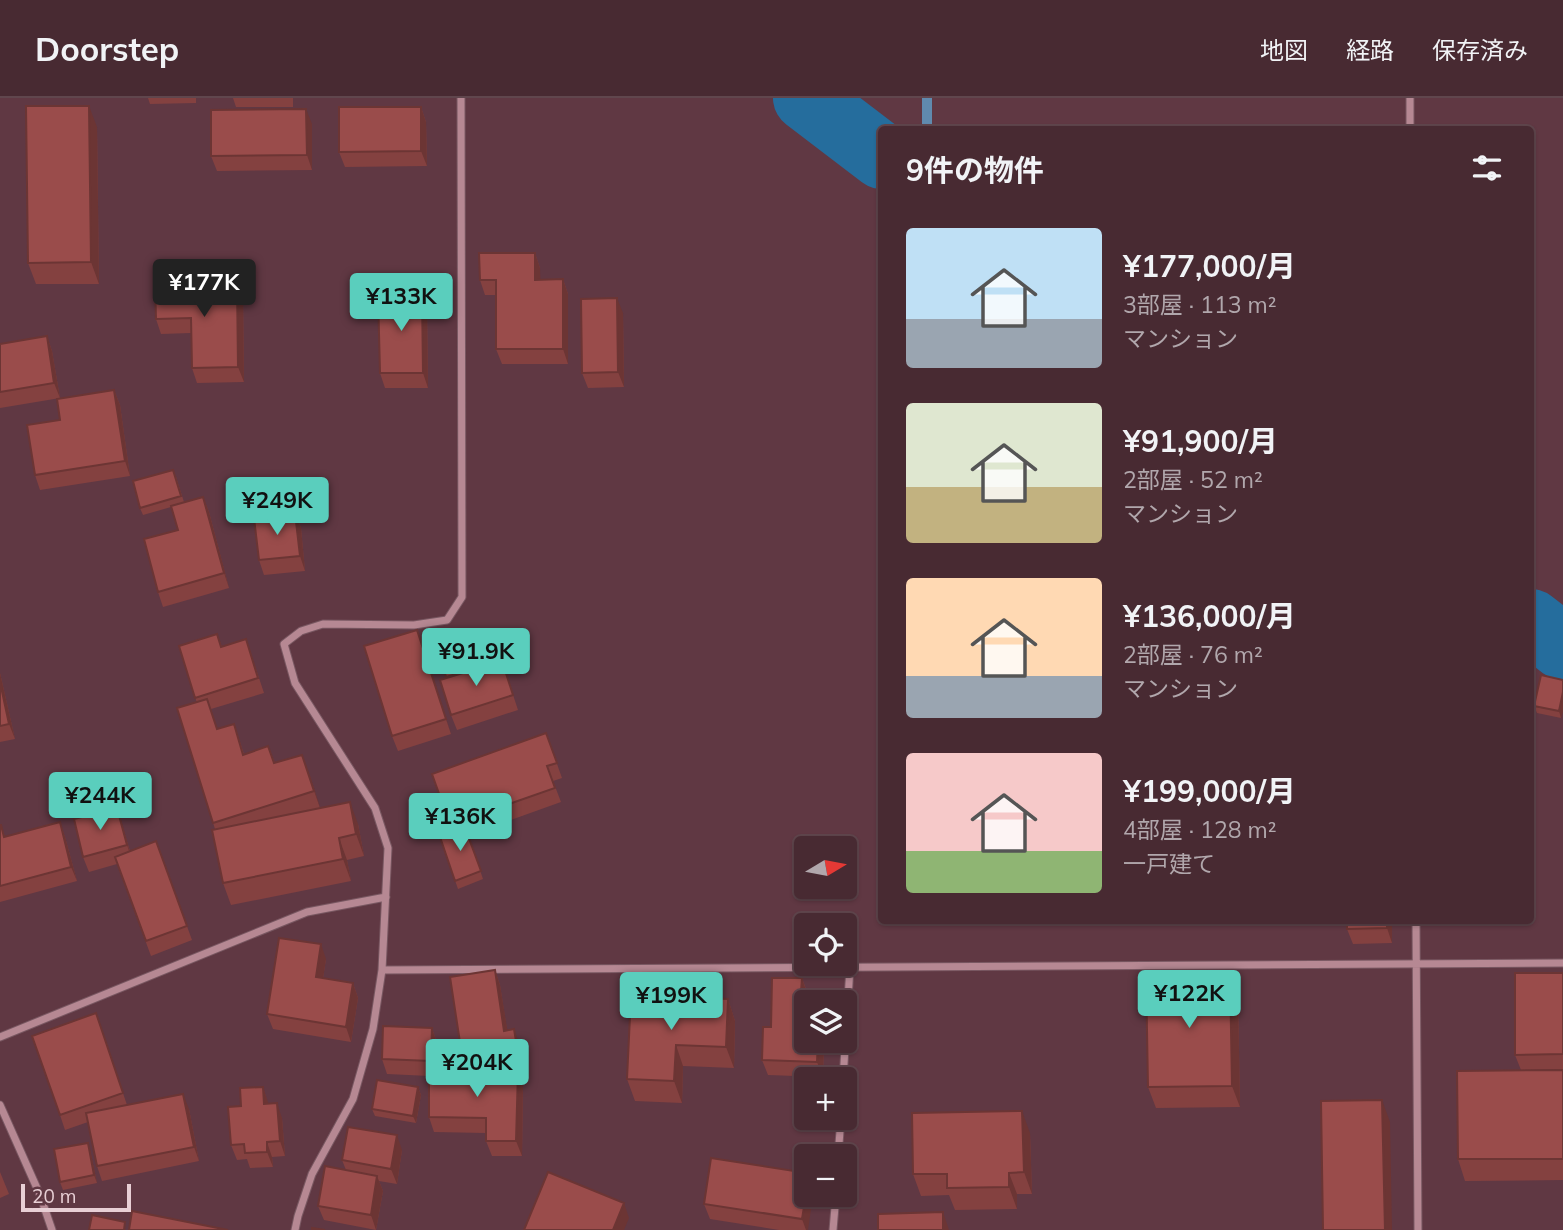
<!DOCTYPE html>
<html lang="ja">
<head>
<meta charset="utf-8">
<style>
  body { margin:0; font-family:Mulish,"Noto Sans JP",sans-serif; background:#52363e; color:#f1f3f6; height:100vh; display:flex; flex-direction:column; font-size:26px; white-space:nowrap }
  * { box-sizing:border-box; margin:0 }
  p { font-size:23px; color:#b1a7ac }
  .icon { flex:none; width:38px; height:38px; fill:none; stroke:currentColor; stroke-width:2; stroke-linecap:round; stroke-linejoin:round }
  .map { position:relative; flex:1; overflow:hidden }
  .panel { position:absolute; left:878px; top:28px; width:656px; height:798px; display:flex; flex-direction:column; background:#482a32; border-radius:7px; box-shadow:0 2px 5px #0004,0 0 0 2px #60464d }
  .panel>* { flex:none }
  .needle { width:46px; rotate:80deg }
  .buttons { position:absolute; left:794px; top:738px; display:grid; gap:14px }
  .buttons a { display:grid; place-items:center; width:63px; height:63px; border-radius:7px; background:#482a32; box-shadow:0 2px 5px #0004,0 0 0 2px #60464d; font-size:35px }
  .scale { position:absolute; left:21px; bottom:18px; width:110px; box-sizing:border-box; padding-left:7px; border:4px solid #e8cfd5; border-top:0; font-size:19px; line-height:24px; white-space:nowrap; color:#e8cfd5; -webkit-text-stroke:5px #603843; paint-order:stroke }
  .price { position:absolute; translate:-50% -60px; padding:0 16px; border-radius:7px; background:#5acebd; color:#111; font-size:23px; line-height:46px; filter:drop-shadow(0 2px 4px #0008) }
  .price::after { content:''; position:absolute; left:50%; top:42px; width:21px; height:16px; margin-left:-10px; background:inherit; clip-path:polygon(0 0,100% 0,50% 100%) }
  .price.active { background:#222; color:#fff }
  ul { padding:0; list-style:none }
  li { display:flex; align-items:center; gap:21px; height:175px; padding:0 28px }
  li span { display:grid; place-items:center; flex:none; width:196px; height:140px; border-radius:7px; color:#555 }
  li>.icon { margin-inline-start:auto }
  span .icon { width:84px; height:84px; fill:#fffc; stroke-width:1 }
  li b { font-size:30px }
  h2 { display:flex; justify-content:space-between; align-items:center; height:84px; padding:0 28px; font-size:30px }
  header { display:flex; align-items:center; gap:42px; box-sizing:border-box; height:98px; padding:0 35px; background:#482a32; border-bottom:2px solid #60464d }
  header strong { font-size:33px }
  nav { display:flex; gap:38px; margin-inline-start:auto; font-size:24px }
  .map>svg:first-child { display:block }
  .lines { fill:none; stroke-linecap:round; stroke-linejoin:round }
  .stream { stroke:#608aae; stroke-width:10 }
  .river { stroke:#256d9d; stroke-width:66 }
  .street-casing { stroke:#785761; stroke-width:9 }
  .street { stroke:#b68893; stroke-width:7 }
  .wall { fill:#844140 }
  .shaded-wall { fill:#6c3534 }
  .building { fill:#9a4c4b; stroke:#6c3534; stroke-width:2 }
</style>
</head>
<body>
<header>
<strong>Doorstep</strong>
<nav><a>地図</a><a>経路</a><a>保存済み</a></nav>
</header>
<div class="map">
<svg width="1563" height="1132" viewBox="0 0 1563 1132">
  <rect width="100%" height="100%" fill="#603843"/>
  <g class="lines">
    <path class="stream" d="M927,0V32"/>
    <path class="river" d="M806,0L882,58
      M1531,524L1563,549"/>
    <g class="street-casing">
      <path id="street" d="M1410,0V32
        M1416,822L1418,1132
        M382,872L1563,865
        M0,939L307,814L386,799
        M843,982L850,869
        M0,1007L40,1097L52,1132
        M838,1059L841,1020
        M295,1132L298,1118L312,1076L353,1001L373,931L382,872L388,750L375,710L295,585L284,546L301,533L323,526L414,527L447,522L462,499L461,0
        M833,1132L836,1097"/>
    </g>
    <use href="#street" class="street"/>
  </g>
  <path class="wall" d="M148,0H196V5L150,6Z
    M233,0H293V9H236Z
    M421,9L426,24L427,68L345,69L339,54Z
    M312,26V72L217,73L211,58Z
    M97,29L99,186H36L28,165Z
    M535,155L540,170V182L563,181L568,196V266H502L496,251V197H485L480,182Z
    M237,184L243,199L244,284L197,285L192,270L191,235L161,236L156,221Z
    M422,196L427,210L428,290H385L380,275Z
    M623,215L624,289L588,290L582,275Z
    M47,238L52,253L60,300L0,310V246Z
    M114,292L120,307L130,378L40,392L35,377L60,322Z
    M176,379L184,404L203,399L209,414L229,490L163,509L158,494L178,432L171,409L143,417L140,410Z
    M295,415L301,430L305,473L264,477L259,462Z
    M417,532L451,636L398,653L392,638Z
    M217,536L222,549L251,556L264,595L211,611L217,631L234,626L244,656L268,648L275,665L310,678L320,710L358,726L364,758L347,762L351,783L231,807L223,785L215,731L177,610L197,605L179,548Z
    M502,563L518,612L457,632L451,617L477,571Z
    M0,575L15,641L0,644Z
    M1563,582L1561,620L1537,615L1534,608Z
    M546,635L562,680L553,683L561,704L475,735L471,726L465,728L483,781L458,791L439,736L452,731L432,676Z
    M117,710L130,753L156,743L192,842L151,858L117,766L89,774L83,759Z
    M60,724L65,739L77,783L0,804V727H1L5,739Z
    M1347,822H1392V845L1353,846L1347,831Z
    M326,861L323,880L353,885L358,900L351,944L273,931L267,916Z
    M495,872L500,887L507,932L519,946L523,970L509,972L523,987L522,1058H492L486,1043V1035L434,1034L429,1019V978L387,976L382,961L432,930L437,945V971L466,972L463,964Z
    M1563,875V971L1521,972L1515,957Z
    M802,880L807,894L820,895L823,905H807L824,943L823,979L768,977L762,962Z
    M1238,896L1240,1009L1156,1010L1148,989Z
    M728,901L735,923L734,970L683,968L682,1005L635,1003L627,981Z
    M96,915L127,1007L189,1011L199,1063L102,1083L97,1068L88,1024L65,1032L60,1017Z
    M1563,972V1082L1465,1083L1458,1061Z
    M263,989L268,1006L282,1020L285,1058L272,1059L273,1069L250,1070L247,1061L237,1062L231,1047L241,1008Z
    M418,989L421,997L416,1025L375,1018L372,1011Z
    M1030,1035L1032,1096H1017V1111L955,1112L949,1097L921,1098L913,1076Z
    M88,1045L90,1052L97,1085L63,1092L60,1084Z
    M402,1052L397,1086L379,1083L383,1093L376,1132L324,1122L318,1108L346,1072L342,1062Z
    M0,1074L9,1096L0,1100Z
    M807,1075L808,1132H779L710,1121L704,1106Z"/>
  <path class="shaded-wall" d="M89,8L97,29L99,186L91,164Z
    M421,9L426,24L427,68L421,53Z
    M306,11L312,26V72L307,57Z
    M535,155L540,170L541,197L535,182Z
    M563,181L568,196V266L563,251Z
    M237,184L243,199L244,284L238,269Z
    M422,196L427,210L428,290L423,275Z
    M617,200L623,215L624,289L618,274Z
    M47,238L52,253L60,300L54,285Z
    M114,292L120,307L130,378L125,363Z
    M203,399L209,414L229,490L224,475Z
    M295,415L301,430L305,473L300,458Z
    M417,532L423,546L451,636L446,621Z
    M0,575L15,641L9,626L0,584Z
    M1563,594V614L1561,620L1559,613Z
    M302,657L310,678L322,715L314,693Z
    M350,704L358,726L364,758L356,736Z
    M117,710L122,725L132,762L127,747Z
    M60,724L65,739L77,783L71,769Z
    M339,740L347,762L351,783L343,761Z
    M1387,822H1392V845L1387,830Z
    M321,846L326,861L321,894L316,879Z
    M495,872L500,887L510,948L504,933Z
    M1230,875L1238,896L1240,1009L1232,988Z
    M802,880L807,895L801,894Z
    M353,885L358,900L351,944L346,929Z
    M820,895L823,905H819Z
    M728,901L735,923L734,970L726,949Z
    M432,930L437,945L436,978L431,963Z
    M514,931L519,946L523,970L518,955Z
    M818,943H824L823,979L817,964Z
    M676,947L683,968L682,1005L674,983Z
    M518,973L523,987L522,1058L516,1043Z
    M263,989L268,1004L269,1021L264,1006Z
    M418,989L421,997L416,1025L413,1018Z
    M183,996L189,1011L199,1063L194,1049Z
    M1382,1002L1390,1024L1392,1132H1385Z
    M277,1005L282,1020L285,1058L280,1043Z
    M1022,1013L1030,1035L1032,1096L1024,1074Z
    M397,1037L402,1052L397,1086L391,1071Z
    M267,1044L272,1059L273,1069L267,1054Z
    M88,1045L90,1052L97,1085L94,1077Z
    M1009,1075L1017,1096V1111L1009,1089Z
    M377,1078L383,1093L376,1132L371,1117Z
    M807,1091V1097H813L808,1132H806L802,1121Z
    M624,1105L629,1120L624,1132H613Z
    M943,1114L949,1132H943Z"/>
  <path class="building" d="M26,8H89L91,164L28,165Z
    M339,9H421V53L339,54Z
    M306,11L307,57L211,58V12Z
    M479,155H535V182L563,181V251H496V182H480Z
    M879,168H882V403H881Z
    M237,184L238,269L192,270L191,220L156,221L155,185Z
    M378,196H422L423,275H380Z
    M617,200L618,274L582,275L581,201Z
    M47,238L54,285L0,294V246Z
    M114,292L125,363L35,377L27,327L60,322L57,301Z
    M173,372L181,398L140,410L133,383Z
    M203,399L224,475L158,494L144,441L178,432L171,408Z
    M295,415L300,458L259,462L254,420Z
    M417,532L446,621L392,638L364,548Z
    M464,532L476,570L446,579L435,541Z
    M217,536L221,549L246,541L258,580L195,600L179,548Z
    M502,563L513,597L451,617L440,582Z
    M1541,577L1563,582V594L1559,613L1534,608Z
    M0,584L9,626L0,628Z
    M207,601L217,631L234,626L243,657L268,648L274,665L302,657L314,693L213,725L177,610Z
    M546,635L557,665L547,668L555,690L469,720L466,711L447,718L432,676Z
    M350,704L356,736L339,740L343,761L223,785L212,732Z
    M117,710L127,747L83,759L74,721Z
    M60,724L71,769L0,788V727H1L4,739Z
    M464,727L481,773L455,783L439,736Z
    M156,743L187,828L146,843L115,759Z
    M1347,822H1387V830L1347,831Z
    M279,840L321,846L316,879L353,885L346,929L267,916Z
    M495,872L504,933L514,931L518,955L463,964L450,879Z
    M1230,875L1232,988L1148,989L1146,876Z
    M1515,875H1563V956L1515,957Z
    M772,880H802L801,894L820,895L819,905H807V943H818L817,964L762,962L763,929H771Z
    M631,897L728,901L726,949L676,947L674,983L627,981Z
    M96,915L123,995L60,1017L32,938Z
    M383,928L432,930L431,963L382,961Z
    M429,971L518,973L516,1043H486V1020L429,1019Z
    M1563,972V1061H1458L1457,973Z
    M377,982L418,989L413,1018L372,1011Z
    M263,989L264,1006L277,1005L280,1043L267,1044V1054L245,1055L244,1046L231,1047L228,1009L241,1008L240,990Z
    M183,996L194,1049L97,1068L86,1015Z
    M1382,1002L1385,1132H1323L1321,1003Z
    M1022,1013L1024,1074L1009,1075V1089L947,1090V1076H913L912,1015Z
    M348,1029L397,1037L391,1071L342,1062Z
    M88,1045L94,1077L60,1084L54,1051Z
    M711,1060L807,1075V1091L802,1121L704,1106Z
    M325,1068L377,1078L371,1117L318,1108Z
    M548,1074L624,1105L613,1132H524Z
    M132,1113L228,1132H129Z
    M943,1114V1132H878V1116Z
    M92,1117L125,1124L124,1132H89Z
    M312,1130L325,1132H312Z"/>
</svg>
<div class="buttons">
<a><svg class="needle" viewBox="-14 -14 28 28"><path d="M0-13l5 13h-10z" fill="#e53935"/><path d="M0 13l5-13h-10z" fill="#b1a7ac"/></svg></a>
<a><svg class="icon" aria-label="locate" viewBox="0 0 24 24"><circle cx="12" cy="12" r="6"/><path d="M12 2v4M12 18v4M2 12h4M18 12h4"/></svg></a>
<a><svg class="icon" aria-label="layers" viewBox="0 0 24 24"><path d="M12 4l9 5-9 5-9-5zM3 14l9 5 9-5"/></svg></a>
<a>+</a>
<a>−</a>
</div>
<div class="scale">20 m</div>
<b class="price active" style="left:204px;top:221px">¥177K</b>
<b class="price" style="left:401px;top:235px">¥133K</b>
<b class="price" style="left:277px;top:439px">¥249K</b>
<b class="price" style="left:476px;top:590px">¥91.9K</b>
<b class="price" style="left:100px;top:734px">¥244K</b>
<b class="price" style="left:460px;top:755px">¥136K</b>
<b class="price" style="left:1189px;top:932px">¥122K</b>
<b class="price" style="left:671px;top:934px">¥199K</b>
<b class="price" style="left:477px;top:1001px">¥204K</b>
<section class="panel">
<h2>9件の物件<svg class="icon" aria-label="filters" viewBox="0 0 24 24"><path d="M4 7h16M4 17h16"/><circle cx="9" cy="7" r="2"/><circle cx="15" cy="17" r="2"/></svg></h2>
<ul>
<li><span style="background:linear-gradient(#bfe0f5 65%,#9aa5b1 0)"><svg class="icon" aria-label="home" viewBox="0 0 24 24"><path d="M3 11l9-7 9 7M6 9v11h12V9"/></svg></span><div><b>¥177,000/月</b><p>3部屋 · 113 m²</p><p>マンション</p></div></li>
<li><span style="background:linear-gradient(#dfe7d0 60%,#c2b280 0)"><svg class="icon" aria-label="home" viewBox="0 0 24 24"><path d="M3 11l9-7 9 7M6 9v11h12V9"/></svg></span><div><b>¥91,900/月</b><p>2部屋 · 52 m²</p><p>マンション</p></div></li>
<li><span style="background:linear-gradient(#ffd9b3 70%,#9aa5b1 0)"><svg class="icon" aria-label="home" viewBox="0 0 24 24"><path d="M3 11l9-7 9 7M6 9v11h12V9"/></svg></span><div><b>¥136,000/月</b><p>2部屋 · 76 m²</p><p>マンション</p></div></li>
<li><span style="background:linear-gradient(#f6c9c9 70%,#8fb573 0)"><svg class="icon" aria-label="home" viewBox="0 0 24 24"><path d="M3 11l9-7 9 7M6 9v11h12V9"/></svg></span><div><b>¥199,000/月</b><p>4部屋 · 128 m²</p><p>一戸建て</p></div></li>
</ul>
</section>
</div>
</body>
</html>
